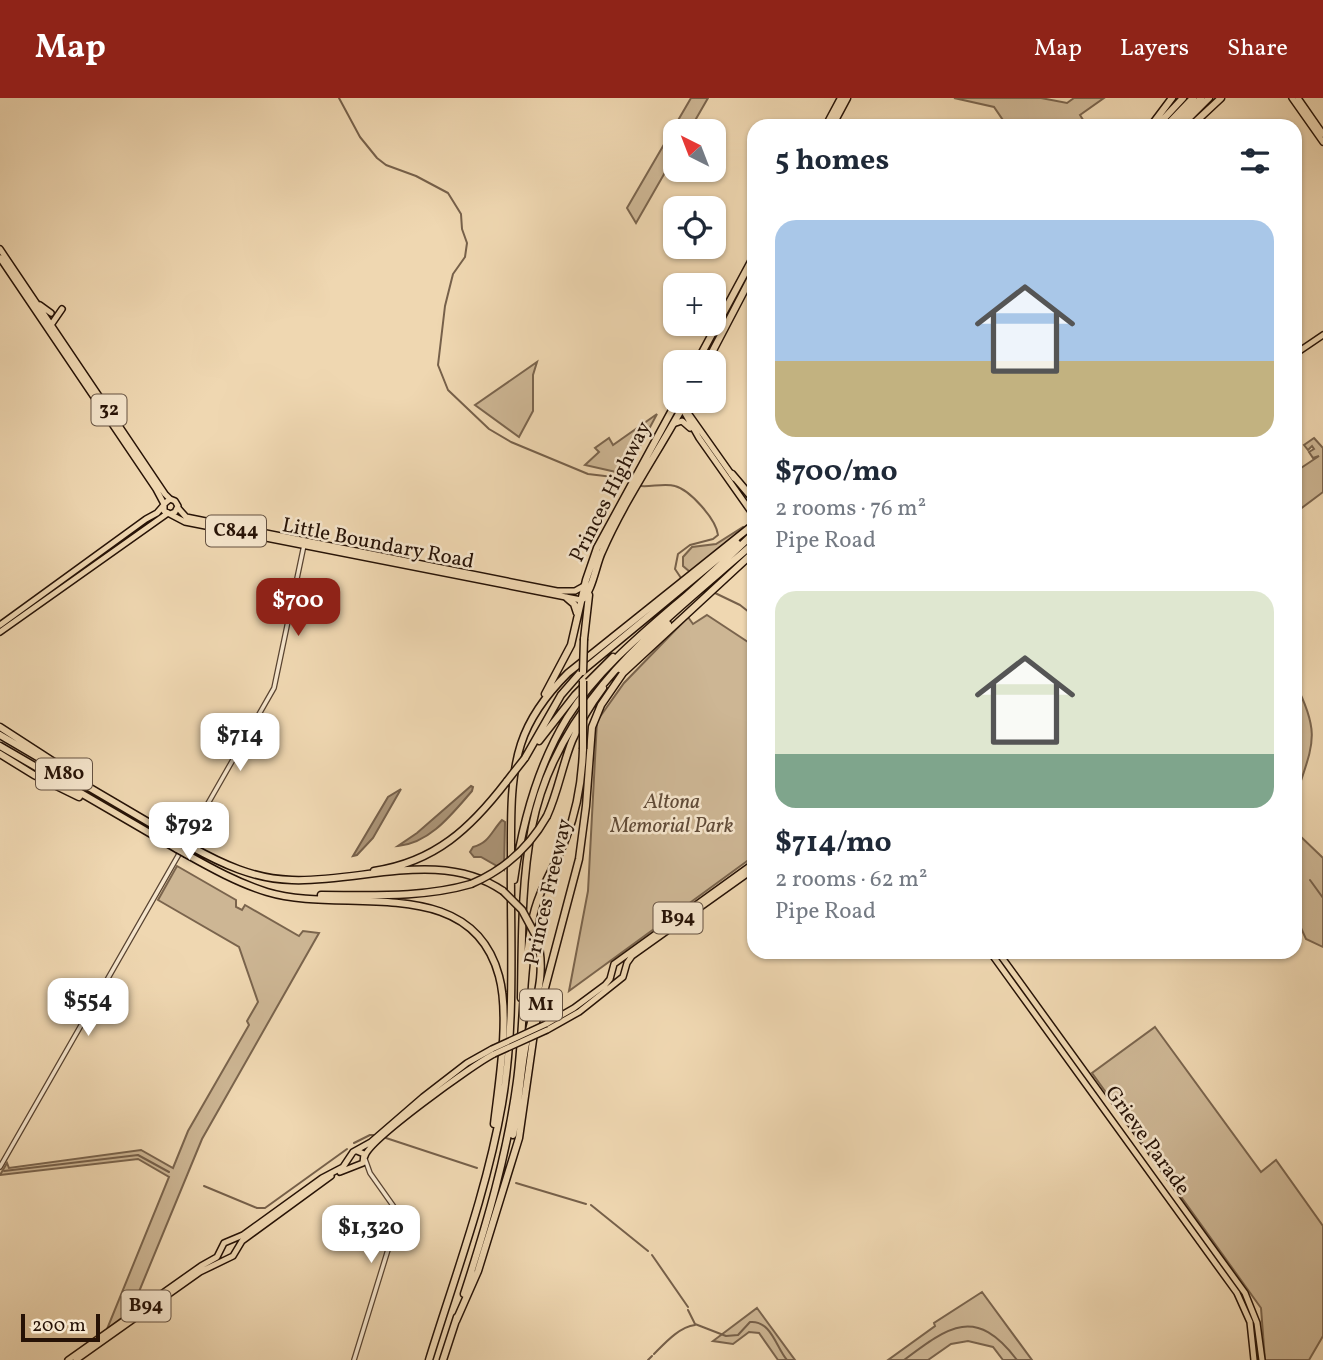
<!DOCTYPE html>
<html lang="en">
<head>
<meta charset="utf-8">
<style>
  body { margin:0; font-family:Vollkorn,serif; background:#f2f2f3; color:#1f2937; height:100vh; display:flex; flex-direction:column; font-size:26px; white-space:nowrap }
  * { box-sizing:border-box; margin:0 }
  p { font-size:23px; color:#747a83 }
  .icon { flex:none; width:38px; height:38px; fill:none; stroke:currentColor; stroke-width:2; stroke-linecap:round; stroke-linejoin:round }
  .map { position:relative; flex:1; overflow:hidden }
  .details { position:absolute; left:747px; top:21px; width:555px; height:840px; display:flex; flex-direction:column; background:#fff; border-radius:21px; box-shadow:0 2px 5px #0004 }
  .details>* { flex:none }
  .needle { width:46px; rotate:318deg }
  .tools { position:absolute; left:663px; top:21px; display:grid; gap:14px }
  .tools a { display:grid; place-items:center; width:63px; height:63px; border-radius:14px; background:#fff; box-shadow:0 2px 5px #0004; font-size:35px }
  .scale { position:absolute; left:21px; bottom:18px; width:79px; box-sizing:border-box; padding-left:7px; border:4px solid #261206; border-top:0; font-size:19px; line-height:24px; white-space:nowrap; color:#261206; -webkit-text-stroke:5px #f5e5cc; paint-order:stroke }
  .price { position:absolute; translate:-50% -60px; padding:0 16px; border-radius:14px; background:#fff; color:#222; font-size:23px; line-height:46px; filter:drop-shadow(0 2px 4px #0008) }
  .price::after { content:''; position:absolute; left:50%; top:42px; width:21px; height:16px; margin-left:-10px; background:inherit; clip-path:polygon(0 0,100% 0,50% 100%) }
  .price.on { background:#8f2418; color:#fff }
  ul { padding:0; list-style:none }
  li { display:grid; align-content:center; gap:14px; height:371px; padding:0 28px }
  li span { display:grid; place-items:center; height:217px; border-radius:21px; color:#555 }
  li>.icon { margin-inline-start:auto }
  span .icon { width:126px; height:126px; fill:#fffc; stroke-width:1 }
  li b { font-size:30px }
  h2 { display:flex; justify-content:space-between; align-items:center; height:84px; padding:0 28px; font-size:30px }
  header { display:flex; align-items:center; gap:42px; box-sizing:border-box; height:98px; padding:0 35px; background:#8f2418; color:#fff }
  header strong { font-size:33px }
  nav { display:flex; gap:38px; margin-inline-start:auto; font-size:24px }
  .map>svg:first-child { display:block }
  .green { fill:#cdb694; stroke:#7a644d; stroke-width:2 }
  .water { fill:#ab9477; stroke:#76604a; stroke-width:2 }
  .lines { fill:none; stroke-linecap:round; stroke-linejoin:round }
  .stream { stroke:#76604a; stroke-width:2 }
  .minor-casing { stroke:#584331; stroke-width:6 }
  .major-casing { stroke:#261206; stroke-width:8 }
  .highway-casing { stroke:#261206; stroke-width:9 }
  .minor { stroke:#f5e5cc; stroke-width:3.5 }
  .major { stroke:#efd7b1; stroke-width:5 }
  .highway { stroke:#efd7b1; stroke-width:6 }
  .major-bridge-casing { stroke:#261206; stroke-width:8; stroke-linecap:butt }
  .highway-bridge-casing { stroke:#261206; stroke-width:9; stroke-linecap:butt }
  .major-bridge { stroke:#efd7b1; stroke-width:5 }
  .highway-bridge { stroke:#efd7b1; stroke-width:6 }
  .labels { text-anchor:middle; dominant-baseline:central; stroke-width:5; stroke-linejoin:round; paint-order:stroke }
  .shield { fill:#f5e5cc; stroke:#645141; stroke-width:2 }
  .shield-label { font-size:19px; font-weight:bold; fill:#261206 }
  .street-label { font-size:21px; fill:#261206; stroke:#f5e5cc }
  .park-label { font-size:21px; font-style:italic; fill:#604b38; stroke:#f5e5cc }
</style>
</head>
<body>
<header>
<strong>Map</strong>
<nav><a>Map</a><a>Layers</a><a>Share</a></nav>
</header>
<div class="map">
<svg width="1323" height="1262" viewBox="0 0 1323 1262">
  <rect width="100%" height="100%" fill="#efd7b1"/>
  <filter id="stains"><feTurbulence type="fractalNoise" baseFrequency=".00286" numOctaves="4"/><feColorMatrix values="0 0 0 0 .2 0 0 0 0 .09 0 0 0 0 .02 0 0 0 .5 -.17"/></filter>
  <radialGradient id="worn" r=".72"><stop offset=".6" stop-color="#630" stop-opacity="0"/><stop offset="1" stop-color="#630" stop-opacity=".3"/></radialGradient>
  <path class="green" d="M691,0H708L689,33H676L675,57L636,125L627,110Z
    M954,0H1041L1067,5L1074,0H1104L1080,17L1087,28H1007L994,9Z
    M537,264L533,277V313L519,339L475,307Z
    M657,316L625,376L585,367L599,354L595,350L609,340L613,347Z
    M1314,340L1323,350V394L1295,415V374L1319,358L1313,360L1309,354L1314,351L1312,348L1308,352L1304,347Z
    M743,429L744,430L690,474L683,468V459L692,449L716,446Z
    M707,517L754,548V758L569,893L588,793L597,623L624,585L688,519L693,526Z
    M1295,585C1323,639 1311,648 1295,702Z
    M1295,729L1299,737L1323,760V849L1306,841L1296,819L1299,814L1295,808Z
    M177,768L236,802V809L242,812L245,807L299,838L303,833L319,835L202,1041L131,1213L107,1231L169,1079L138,1061L0,1077L7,1065L9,1070L141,1052L173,1070L188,1033L249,927L247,923L258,904L239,849L158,802Z
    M1155,929L1261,1074L1276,1062L1323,1128V1238L1309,1262H1265L1261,1210L1092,975Z
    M982,1194L1032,1262H1003L993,1249L968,1243L951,1246L928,1262H888L935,1228L934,1225Z
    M757,1210L795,1262H778L759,1235L749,1234L733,1246L713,1243Z"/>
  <path class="water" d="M471,688L473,689L472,693C452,716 430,745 398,748L417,735Z
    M401,691L373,740L357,757L353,758L388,699Z
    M502,722L505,724L504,772L481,759H474L470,754L473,749C489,745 491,734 502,722Z"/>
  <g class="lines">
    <path class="stream" d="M339,0L360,39L377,60L386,67L416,78L448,95L461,116L462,131L467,145L465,159L453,176L445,208L438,267L448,292L489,331L511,344L588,376L630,381
      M641,388C651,389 665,385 675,388C690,392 716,421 718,437L713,441L690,447L678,456L675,471L681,480
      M715,495L740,507L754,518
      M1310,782L1323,800
      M386,1040L477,1070
      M354,1045L370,1037H375
      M4,1073L138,1057L169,1074
      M516,1085L586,1106
      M204,1088L257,1110H265L347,1051
      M591,1107L648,1153
      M652,1157L688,1209
      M688,1212L695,1226L726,1238L738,1237L750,1224C771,1222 776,1249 787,1262
      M654,1256C665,1245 679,1229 695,1227
      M648,1262L652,1258
      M904,1262C949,1228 976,1208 1017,1262"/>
    <g class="minor-casing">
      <path id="minor" d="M0,1069L274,590L304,447
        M354,1262L399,1116L370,1075L365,1061"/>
    </g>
    <g class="major-casing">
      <path id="major" d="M1292,0L1323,44
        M1298,0L1323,36
        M0,151L165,396L170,401
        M0,160L156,391L164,406
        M40,207L51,215
        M51,227L62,211
        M1295,256L1323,237
        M678,303L699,340L754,418
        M681,305L734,380
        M673,326L682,323L690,330
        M178,410L186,419L557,493H575L584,488
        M170,416L175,414L178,408L175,403L170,401L164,406V413L185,424L581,502
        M0,527L146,421L157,415L163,408
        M0,534L168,415
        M990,854L1237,1195L1250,1224L1254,1262
        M998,854L1245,1195L1257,1225L1262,1262
        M546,926L574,910L605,887L610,881L614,866L754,765
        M547,932L579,914L623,879L627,865L632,858L754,771
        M365,1058C370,1041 473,967 494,956
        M340,1074L363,1065L364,1056L357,1053
        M68,1262L201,1168L217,1159L224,1145L243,1137L322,1080L343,1069L353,1054L371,1044L423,999L467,965L492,951
        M76,1262L200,1174L233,1158L242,1143L331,1078"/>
    </g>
    <g class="highway-casing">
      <path id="highway" d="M826,28L841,0
        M832,28L847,0
        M1151,28L1172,0
        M1157,28L1183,0
        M1166,28L1193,0
        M1174,28L1201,0
        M1181,28L1209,0
        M1191,28L1221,0
        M697,264L754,158
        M707,264L754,174
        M732,376L754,402
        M567,500L574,506L577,515
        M581,502C592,496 596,466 602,454C625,401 659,353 686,303
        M584,541L589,497
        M620,571L668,526
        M545,596L571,547L586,482L597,450L677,303
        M0,629L74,677
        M0,637L182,744
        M539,643L575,597L613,559
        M0,648L177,751
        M0,656L34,677L79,699
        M525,660L561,597L581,574L737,445
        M547,718C558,694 562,668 572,643C580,624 591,606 603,590
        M190,748C222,766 254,781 292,782C361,785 441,750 503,793
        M186,756C211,770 238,785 267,794C343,817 471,773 499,878C510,918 499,983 494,1026
        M374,773C435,764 471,730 507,683
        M514,782C522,726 537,669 567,620C598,571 644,534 687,497C710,477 732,456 754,435
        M321,797C371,797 423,800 471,786
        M521,900C522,842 521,786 532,729C557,601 662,526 754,445
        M513,1037C519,1008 520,979 525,951C532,912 549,877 536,838
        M464,1196C487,1125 507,1057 517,983C524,930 522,876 532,824C537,793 556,768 566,740C577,712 582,681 583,651
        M456,1223L478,1173L519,1040L535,928L579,761L586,708L592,629L601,607L623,575L754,454
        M429,1262C455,1178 487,1093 502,1006C516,925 510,839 511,757C511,720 510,680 521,646C530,618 548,595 568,575L754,426
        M443,1262L457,1219"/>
    </g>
    <use href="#minor" class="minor"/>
    <use href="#major" class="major"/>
    <use href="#highway" class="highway"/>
    <g class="major-bridge-casing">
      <path id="major-bridge" d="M492,951L546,926
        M494,956L547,932"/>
    </g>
    <g class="highway-bridge-casing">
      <path id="highway-bridge" d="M583,574L584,541
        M583,651V583
        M507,683L525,660
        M182,744L190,748
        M177,751L186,756
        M471,786C504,772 529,750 547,718
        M503,793L522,812L536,838"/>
    </g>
    <use href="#major-bridge" class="major-bridge"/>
    <use href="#highway-bridge" class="highway-bridge"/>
  </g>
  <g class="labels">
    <g class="shield">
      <rect x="91.5" y="296.5" width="35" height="31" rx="5"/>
      <rect x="206" y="417.5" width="60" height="31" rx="5"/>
      <rect x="36" y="660.5" width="56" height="31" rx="5"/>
      <rect x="653.5" y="804.5" width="49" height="31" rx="5"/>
      <rect x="520" y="891.5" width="42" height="31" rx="5"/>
      <rect x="121.5" y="1192.5" width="49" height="31" rx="5"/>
    </g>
    <g class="shield-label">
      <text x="109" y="312">32</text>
      <text x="236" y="433">C844</text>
      <text x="64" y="676">M80</text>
      <text x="678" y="820">B94</text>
      <text x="541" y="907">M1</text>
      <text x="146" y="1208">B94</text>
    </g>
    <g class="street-label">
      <text transform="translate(611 394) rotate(-63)">Princes Highway</text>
      <text transform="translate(378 446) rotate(11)">Little Boundary Road</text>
      <text transform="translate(549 794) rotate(-77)">Princes Freeway</text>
      <text transform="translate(1147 1043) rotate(54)">Grieve Parade</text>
    </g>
    <g class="park-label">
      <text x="672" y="704">Altona<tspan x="672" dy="24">Memorial Park</tspan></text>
    </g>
  </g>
  <rect width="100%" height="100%" filter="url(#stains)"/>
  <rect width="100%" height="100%" fill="url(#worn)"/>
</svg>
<div class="tools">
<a><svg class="needle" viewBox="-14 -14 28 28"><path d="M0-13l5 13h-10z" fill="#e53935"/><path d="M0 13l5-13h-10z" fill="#747a83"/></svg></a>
<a><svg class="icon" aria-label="locate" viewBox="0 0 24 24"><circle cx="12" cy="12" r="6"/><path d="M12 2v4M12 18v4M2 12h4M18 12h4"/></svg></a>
<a>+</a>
<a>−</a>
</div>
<div class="scale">200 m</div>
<b class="price on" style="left:298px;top:540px">$700</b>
<b class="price" style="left:240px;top:675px">$714</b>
<b class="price" style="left:189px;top:764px">$792</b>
<b class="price" style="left:88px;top:940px">$554</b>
<b class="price" style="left:371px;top:1167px">$1,320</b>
<section class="details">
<h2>5 homes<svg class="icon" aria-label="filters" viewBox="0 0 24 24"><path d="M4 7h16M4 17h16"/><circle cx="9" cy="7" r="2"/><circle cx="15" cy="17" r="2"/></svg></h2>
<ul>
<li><span style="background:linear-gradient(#a9c7e8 65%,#c2b280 0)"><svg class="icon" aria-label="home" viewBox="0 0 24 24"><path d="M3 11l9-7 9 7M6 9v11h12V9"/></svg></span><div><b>$700/mo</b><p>2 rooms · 76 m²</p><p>Pipe Road</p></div></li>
<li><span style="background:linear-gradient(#dfe7d0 75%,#7fa58c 0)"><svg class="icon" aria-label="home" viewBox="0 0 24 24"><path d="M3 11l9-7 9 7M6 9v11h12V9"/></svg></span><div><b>$714/mo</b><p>2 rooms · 62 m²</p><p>Pipe Road</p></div></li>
</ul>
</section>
</div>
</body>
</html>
